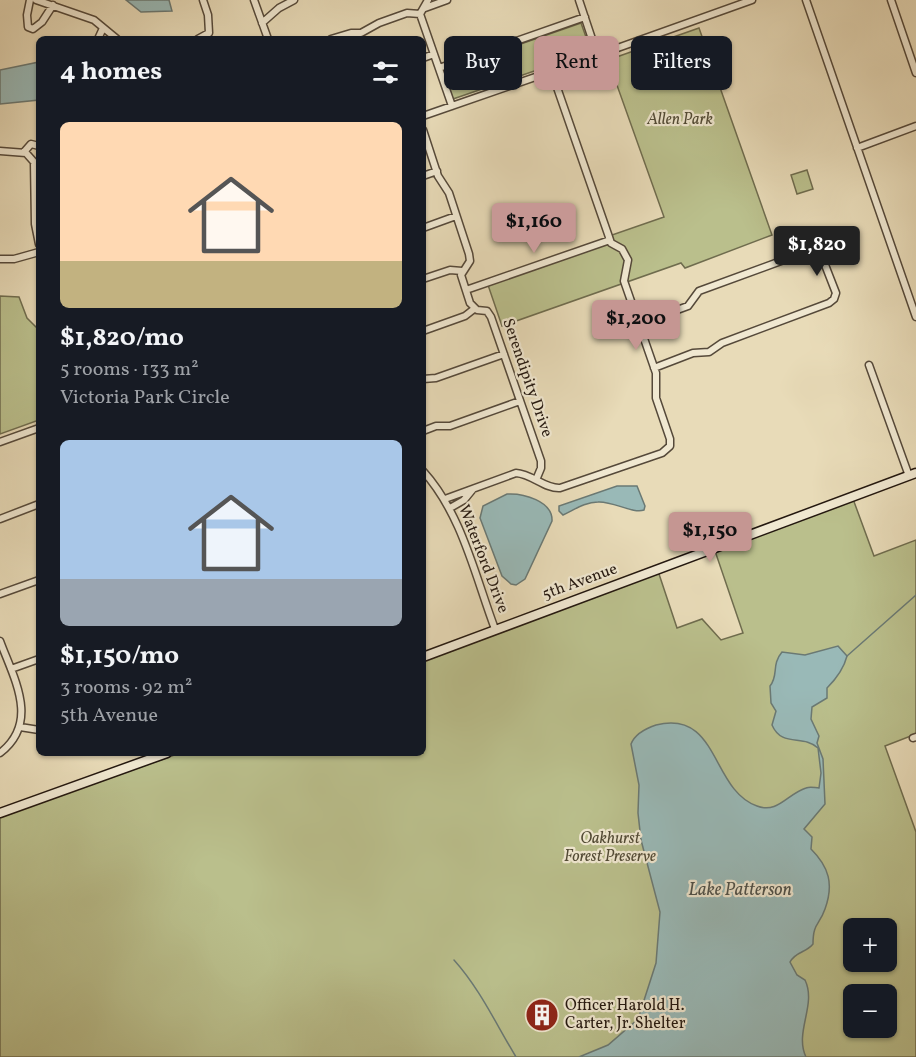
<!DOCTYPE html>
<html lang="en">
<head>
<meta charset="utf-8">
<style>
  body { margin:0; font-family:Vollkorn,serif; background:#20242c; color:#f1f3f6; height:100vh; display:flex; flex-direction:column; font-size:22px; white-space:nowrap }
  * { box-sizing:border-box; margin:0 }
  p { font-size:20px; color:#9ea1a6 }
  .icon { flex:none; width:33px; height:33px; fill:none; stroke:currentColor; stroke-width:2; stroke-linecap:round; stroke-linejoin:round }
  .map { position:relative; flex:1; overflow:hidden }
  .drawer { position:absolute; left:36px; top:36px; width:390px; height:720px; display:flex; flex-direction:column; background:#171b24; border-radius:9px; box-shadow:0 2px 4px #0004 }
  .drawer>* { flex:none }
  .banner { position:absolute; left:444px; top:36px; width:381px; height:54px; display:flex; gap:12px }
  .controls { position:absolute; left:843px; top:918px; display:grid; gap:12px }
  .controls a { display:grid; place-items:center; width:54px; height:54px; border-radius:9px; background:#171b24; box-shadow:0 2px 4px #0004; font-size:30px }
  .price { position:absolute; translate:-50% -51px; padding:0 14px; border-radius:6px; background:#c59692; color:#111; font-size:20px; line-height:39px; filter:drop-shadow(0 2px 3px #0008) }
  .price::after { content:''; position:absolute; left:50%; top:36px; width:18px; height:14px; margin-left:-9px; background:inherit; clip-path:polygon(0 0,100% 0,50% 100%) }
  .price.active { background:#222; color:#fff }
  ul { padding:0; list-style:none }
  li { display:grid; align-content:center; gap:12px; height:318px; padding:0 24px }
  li span { display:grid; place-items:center; height:186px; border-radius:9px; color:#555 }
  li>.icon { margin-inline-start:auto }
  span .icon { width:108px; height:108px; fill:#fffc; stroke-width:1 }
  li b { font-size:26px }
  h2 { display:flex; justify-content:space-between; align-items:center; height:72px; padding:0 24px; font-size:26px }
  .chip { padding:0 21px; border-radius:9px; background:#171b24; box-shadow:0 2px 4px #0004; font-size:21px; line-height:54px }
  .chip.active { background:#c59692; color:#111 }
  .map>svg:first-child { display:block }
  .green { fill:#babf8c; stroke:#6f6c4e; stroke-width:1.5; fill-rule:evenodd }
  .water { fill:#99b9b7; stroke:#6a7974; stroke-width:1.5 }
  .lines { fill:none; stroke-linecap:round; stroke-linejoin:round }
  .stream { stroke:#6a7974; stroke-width:1.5 }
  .street-casing { stroke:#55493a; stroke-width:9 }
  .secondary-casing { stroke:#241810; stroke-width:11 }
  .street { stroke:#f0e8d1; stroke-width:6 }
  .secondary { stroke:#f0e8d1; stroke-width:8 }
  .labels { text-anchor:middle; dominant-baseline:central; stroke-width:4.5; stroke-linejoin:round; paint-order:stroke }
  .park-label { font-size:16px; font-style:italic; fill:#514a35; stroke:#f0e8d1 }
  .street-label { font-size:16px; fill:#241810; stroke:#f0e8d1 }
  .poi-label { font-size:16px; fill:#241810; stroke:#f0e8d1; text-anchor:start }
  .water-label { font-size:18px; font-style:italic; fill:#4d504a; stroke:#f0e8d1 }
</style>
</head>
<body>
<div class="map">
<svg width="916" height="1057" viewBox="0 0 916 1057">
  <rect width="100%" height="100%" fill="#e8dbb8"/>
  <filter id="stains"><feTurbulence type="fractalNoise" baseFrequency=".00333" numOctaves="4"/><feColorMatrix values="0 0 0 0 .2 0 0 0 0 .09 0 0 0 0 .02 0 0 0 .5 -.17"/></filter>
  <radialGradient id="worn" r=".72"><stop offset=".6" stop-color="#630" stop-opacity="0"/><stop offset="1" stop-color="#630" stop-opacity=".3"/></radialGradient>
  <path class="green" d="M581,23L591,51L555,63L548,62L543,68L453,99L443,71Z
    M699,28L772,235L685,268L681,263L502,326L488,285L613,242L612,235L664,217L608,60Z
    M807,170L813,189L797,194L791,175Z
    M0,296L19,297L27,318L39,330V420L0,434Z
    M853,499L874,556L916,540V734L885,746L916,832V1057H0V817L180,753H423V660L658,571L677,628L702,619L721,640L743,633L715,551ZM854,928H886V962H854ZM854,994H886V1028H854Z"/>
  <path class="water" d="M126,0H169L172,11L141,12Z
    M39,62V100L0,104V70Z
    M617,486H637L645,506L644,510C633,514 613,501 598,502C585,502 574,510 563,515L559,511V506Z
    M507,494C523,493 553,501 552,521L525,579L516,585L511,584L502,576L480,518L483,506Z
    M838,646L847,656C844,668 835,680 827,688V698L812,707L811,719L819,736L817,743L823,759L825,804L804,829L812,837L811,849C829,867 834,884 825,909C819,926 813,923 813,944C806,953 796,951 790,962L797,975L805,980C817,1005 794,1032 806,1057H579L608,1045L638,1019L656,963L660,912L641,840L638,813L639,785L631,744C635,734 647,728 656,725C719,709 711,790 757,806C778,814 787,794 806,788C811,786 815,788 819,788L821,773L818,748C803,734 782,748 772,725L776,711L771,703L770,686C779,675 771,665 782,652L805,655Z"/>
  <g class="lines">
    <path class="stream" d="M847,656L916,595
      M454,960C480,989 496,1024 516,1057"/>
    <g class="street-casing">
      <path id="street" d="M30,0L27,15L28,27L33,29L42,22L53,5
        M36,0L94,20L117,39
        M254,0L268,39
        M428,0L420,14L452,106
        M579,0L597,54
        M806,0L916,317
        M891,0L916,73
        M425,8L447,0
        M262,23L279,8L294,0
        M98,39L103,28
        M198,39L209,33L208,15L203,0
        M331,39L351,33H361L379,23L407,13L420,14
        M423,58L434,54
        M546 71a5 5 0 1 1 10 0a5 5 0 1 1-10 0Z
        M439,68L585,17
        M556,70L752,0
        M423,116L547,73
        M423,130L438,176L449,193L469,254L470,261L461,275L470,303L477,310L487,311L491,317L541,461V468L536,480
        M857,148L916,126
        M0,151L26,153L34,162L35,224L39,244
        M24,152L31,144L39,146
        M423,176L437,171
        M423,228L456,216
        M0,259H14L39,252
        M423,279L450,270L462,271
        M466,290L610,240
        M639,324L688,306L699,291L811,250L820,252L836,293L834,299L829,303L722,343L709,352L693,353L654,368
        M423,331L465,316L474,309
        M869,365L909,476
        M423,379L436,378L504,354
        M423,431L436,426H450L520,401
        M0,442L39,428
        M423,471C462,514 475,576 495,629
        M445,499L516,473C532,474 545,489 560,488L662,453L670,446V439L656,398V373L624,281L628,260L622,249L611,243L609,237L553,76
        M450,508L464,500L473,489
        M0,519L39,504
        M0,594L39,580
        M0,641C14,679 40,722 0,753
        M11,669L39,659
        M20,727L39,730
        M913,738L916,737"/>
    </g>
    <g class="secondary-casing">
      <path id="secondary" d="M423,657L916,473
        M0,813L167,753"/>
    </g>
    <use href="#street" class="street"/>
    <use href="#secondary" class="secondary"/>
  </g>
  <defs>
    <g id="building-disc" transform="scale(1.725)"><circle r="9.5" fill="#8f2418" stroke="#f0e8d1"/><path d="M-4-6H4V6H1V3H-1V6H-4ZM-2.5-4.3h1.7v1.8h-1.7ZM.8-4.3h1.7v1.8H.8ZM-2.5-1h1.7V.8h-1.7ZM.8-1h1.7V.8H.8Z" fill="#fff"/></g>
  </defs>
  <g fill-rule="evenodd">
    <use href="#building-disc" x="542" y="1015"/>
  </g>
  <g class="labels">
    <g class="park-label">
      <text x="680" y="120">Allen Park</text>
      <text x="610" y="839">Oakhurst<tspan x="610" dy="18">Forest Preserve</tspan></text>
    </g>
    <g class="street-label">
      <text transform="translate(527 378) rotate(71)">Serendipity Drive</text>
      <text transform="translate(483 559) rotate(69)">Waterford Drive</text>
      <text transform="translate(580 582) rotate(-20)">5th Avenue</text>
    </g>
    <g class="poi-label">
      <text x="565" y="1006">Officer Harold H.<tspan x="565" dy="18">Carter, Jr. Shelter</tspan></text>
    </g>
    <g class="water-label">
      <text x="740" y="890">Lake Patterson</text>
    </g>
  </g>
  <rect width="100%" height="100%" filter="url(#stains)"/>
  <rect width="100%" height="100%" fill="url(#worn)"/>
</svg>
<div class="controls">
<a>+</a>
<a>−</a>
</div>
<b class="price" style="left:534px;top:254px">$1,160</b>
<b class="price active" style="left:817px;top:277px">$1,820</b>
<b class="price" style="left:636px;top:351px">$1,200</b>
<b class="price" style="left:710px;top:563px">$1,150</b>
<div class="banner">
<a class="chip">Buy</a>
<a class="chip active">Rent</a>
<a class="chip">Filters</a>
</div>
<section class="drawer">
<h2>4 homes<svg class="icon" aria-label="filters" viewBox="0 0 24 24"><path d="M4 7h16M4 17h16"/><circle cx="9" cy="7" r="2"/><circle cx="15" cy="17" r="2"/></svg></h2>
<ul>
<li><span style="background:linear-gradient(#ffd9b3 75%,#c2b280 0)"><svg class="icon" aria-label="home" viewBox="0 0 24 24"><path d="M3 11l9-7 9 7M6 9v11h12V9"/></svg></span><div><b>$1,820/mo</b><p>5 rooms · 133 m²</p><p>Victoria Park Circle</p></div></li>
<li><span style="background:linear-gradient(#a9c7e8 75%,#9aa5b1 0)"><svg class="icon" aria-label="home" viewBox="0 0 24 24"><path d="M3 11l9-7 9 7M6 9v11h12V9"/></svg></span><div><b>$1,150/mo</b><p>3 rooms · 92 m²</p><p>5th Avenue</p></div></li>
</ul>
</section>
</div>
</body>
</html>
